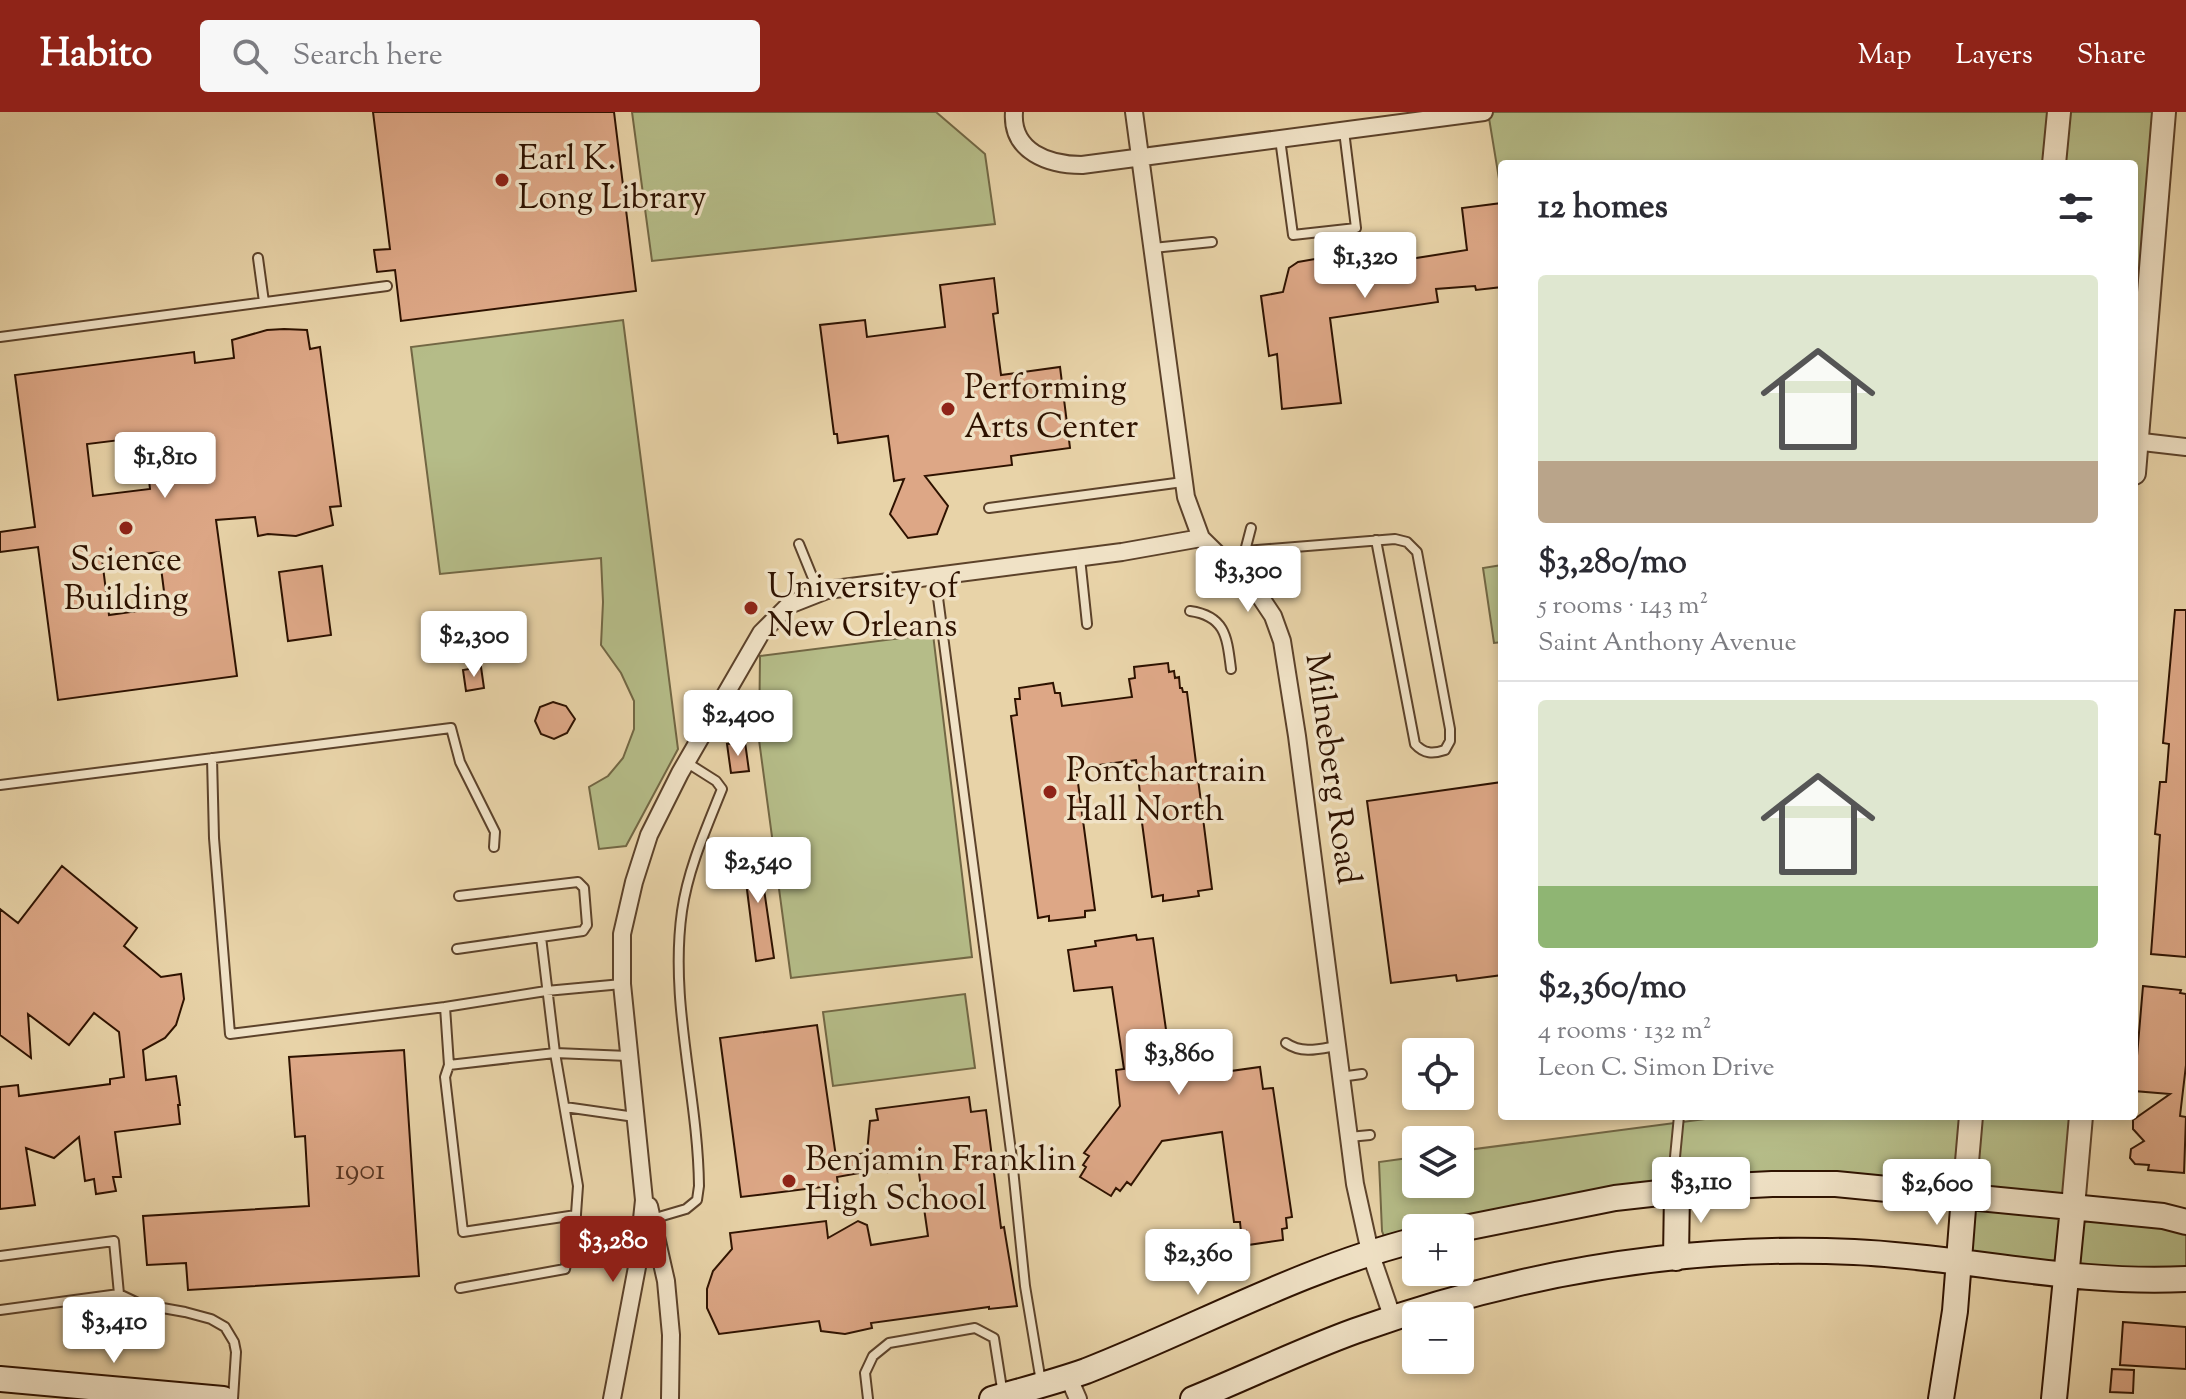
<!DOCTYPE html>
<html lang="en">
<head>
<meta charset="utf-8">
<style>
  body { margin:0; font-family:"Sorts Mill Goudy",serif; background:#f7f7f7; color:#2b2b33; height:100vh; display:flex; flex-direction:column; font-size:30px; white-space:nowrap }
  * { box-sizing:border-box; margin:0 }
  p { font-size:26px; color:#7c7c81 }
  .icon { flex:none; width:44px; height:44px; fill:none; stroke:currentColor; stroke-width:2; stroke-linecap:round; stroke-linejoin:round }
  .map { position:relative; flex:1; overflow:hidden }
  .details { position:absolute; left:1498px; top:48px; width:640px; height:960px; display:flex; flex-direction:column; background:#fff; border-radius:8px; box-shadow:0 4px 12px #0003 }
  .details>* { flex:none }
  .controls { position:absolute; left:1402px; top:926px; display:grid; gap:16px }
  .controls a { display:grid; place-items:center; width:72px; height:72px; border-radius:8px; background:#fff; box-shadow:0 4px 12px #0003; font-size:40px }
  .price { position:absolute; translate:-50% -68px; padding:0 18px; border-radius:8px; background:#fff; color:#222; font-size:26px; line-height:52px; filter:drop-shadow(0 2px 4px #0008) }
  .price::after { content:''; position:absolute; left:50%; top:48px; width:24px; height:18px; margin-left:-12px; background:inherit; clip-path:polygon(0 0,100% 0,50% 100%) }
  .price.active { background:#8f2418; color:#fff }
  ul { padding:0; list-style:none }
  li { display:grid; align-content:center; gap:16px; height:424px; padding:0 40px }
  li+li { border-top:2px solid #e1e1e2 }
  li span { display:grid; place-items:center; height:248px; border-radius:8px; color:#555 }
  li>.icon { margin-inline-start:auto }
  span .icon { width:144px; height:144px; fill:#fffc; stroke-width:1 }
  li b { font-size:34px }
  h2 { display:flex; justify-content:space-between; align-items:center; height:96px; padding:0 40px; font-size:34px }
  header { display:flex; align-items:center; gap:48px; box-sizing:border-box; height:112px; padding:0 40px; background:#8f2418; color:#fff }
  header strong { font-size:38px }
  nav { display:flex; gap:44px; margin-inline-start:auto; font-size:28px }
  .search { width:560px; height:72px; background:#f7f7f7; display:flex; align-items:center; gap:20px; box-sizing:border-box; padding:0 28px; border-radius:8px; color:#7c7c81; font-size:30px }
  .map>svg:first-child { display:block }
  .green { fill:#b5bc88; stroke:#726744; stroke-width:2 }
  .building { fill:#dda786; stroke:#2e1200; stroke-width:2; fill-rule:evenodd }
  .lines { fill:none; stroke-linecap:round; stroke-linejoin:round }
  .service-casing { stroke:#5c422a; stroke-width:12 }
  .minor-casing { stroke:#5c422a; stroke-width:20 }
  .tertiary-casing { stroke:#5c422a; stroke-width:26 }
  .secondary-casing { stroke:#2e1200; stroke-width:28 }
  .service { stroke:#f0e2c6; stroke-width:8 }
  .minor { stroke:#f0e2c6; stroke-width:16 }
  .tertiary { stroke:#f0e2c6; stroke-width:22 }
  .secondary { stroke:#f0e2c6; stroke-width:24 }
  .poi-dot { fill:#8f2418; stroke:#f0e2c6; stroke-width:3 }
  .labels { text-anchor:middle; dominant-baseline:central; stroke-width:7; stroke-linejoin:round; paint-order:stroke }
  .number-label { font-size:30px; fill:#5a3722 }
  .poi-label { font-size:34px; fill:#2e1200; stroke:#f0e2c6; text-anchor:start }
  .street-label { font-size:34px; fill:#2e1200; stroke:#f0e2c6 }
</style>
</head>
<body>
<header>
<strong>Habito</strong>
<div class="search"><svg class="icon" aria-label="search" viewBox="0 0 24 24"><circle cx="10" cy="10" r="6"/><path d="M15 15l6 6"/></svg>Search here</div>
<nav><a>Map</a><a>Layers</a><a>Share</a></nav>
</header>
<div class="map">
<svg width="2186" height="1287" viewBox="0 0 2186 1287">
  <rect width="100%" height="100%" fill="#e8d3a8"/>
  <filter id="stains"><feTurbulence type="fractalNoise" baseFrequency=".0025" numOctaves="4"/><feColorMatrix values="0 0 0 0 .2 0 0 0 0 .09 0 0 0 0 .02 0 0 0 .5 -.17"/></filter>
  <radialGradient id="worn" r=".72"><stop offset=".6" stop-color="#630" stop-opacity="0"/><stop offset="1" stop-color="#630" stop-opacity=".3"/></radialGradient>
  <path class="green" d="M632,0H936L985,42L995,112L652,149Z
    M1488,0H2164L2134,361V52H1502V85Z
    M623,208L678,637L626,734L599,737L589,675L608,664L623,646L634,617V589L621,561L601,533L603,490L601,446L440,462L411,235Z
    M1502,453V530L1494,531L1483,456Z
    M933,522L972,845L791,866L759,628L760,544Z
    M965,882L975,956L833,974L823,900Z
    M1728,1004H2081L2073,1095L2186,1110V1167L1958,1150L1964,1084L1836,1072L1460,1116H1416V1128L1388,1135L1382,1119L1379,1050L1416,1045V1072H1460V1039Z"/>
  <path class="building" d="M373,0H614L636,179L401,209L395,158L377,160L374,138L390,137Z
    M1502,91V175L1476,178L1475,174L1436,177L1438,190L1330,206L1341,291L1282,297L1277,242L1269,244L1261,184L1283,180L1289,156L1298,150L1321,146L1320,141L1375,133L1378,152L1467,138L1462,96Z
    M994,166L998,201L993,202L1001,263L1060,255L1070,336L1011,344L1012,353L925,364L948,394L937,422L908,426L890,402L904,367L894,369L888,324L838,331L837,322H834L820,213L865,208L867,225L945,215L940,173Z
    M284,217L307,218L310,237L320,235L341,394L330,395L333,413L296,424L268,422L258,424L255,405L216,408L237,564L58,588L38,435L0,440V420L35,415L15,263L194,240L195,251L234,246L232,228L267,218ZM144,325L150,377L93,384L87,332ZM159,440L166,495L109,503L102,447Z
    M322,454L331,523L288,529L279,460Z
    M2175,498H2186V845L2151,842L2160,723L2155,722L2160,670H2166L2169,632L2163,631Z
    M1168,551L1169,560L1174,559L1175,566L1179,565L1180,576H1182L1183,580H1187L1212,777L1198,779L1199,784L1163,789V783L1152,785L1138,681H1140L1136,648L1076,656L1095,798L1085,799V805L1049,809V804L1038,806L1011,604L1017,603L1015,587H1020L1019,576L1053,571L1055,581H1060L1062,594L1132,585L1129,567L1135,566L1134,555Z
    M481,555L484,576L466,579L463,558Z
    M553,590L566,594L575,607L567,621L554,627L541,622L535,609L540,595Z
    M745,630L749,659L731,661L727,632Z
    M1502,670V863L1457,869L1456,863L1391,871L1367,689Z
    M758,736L774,846L756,849L742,738Z
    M62,754L137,816L124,834L161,865L181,862L184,887L176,913L165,926L143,938L146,968L176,964L180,993H178L180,1012L115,1020L121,1065H113L116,1079L96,1082L94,1067L85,1069L79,1025L54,1046L26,1036L35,1093L0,1097V975L18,973L19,984L110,972V967L124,965L119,920L94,901L69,933L28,902L31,946L0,923V797L18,811Z
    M1136,823L1137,828L1153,826L1173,967L1260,955L1263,977L1273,976L1292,1105L1286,1106L1287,1116L1282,1117L1283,1128L1248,1133L1246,1119L1241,1120L1240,1110H1234L1222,1020L1162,1029L1131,1073L1127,1070L1120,1079L1116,1076L1111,1084L1080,1065L1086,1055L1083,1053L1089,1044L1084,1041L1120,994L1116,958L1124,957L1112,875L1074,879L1068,838L1096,834L1095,829Z
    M2143,874L2181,878L2180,881L2186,882V953L2180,1004L2186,1005L2184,1061L2148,1058L2149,1053L2135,1052L2130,1046L2131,1037L2144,1029L2133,1017V1008L2170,982L2134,979Z
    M817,913L836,1045L867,1041L870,1009L878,1008L876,997L969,985L971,1000L986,998L1001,1116L1004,1115L1017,1194L989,1197V1195L871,1211L872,1216L845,1222L821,1219L819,1209L719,1222L707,1196V1177L713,1159L732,1137L730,1121L826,1109L828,1126L858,1109L867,1113L871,1133L928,1124L918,1054L888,1060L887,1056L837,1065L838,1073L741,1085L720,926Z
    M404,938L419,1164L188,1178L186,1151L147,1153L143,1104L309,1094L305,1024L295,1025L289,945Z
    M2123,1210L2186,1215V1257L2120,1253Z
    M2112,1257L2134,1258L2133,1281L2110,1280Z"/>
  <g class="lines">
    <g class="service-casing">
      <path id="service" d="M1280,27L1293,123L1356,116L1344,19
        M1153,136L1212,130
        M258,146L264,190
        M0,225L387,174
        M989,396L1183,370
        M799,432L819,481
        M1245,439L1395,427L1407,430L1417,440L1450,617V629L1445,638C1433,642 1424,642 1415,632L1376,428
        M1080,446L1087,512
        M1231,456L1245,439L1251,416
        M935,463L1012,1047L1025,1174L1041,1270
        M1190,499C1226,504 1227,526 1231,557
        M212,646L214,726L230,922L445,895
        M0,673L451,616L460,650L495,720L494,735
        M459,784L578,770L584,776L587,813L583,819L541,825
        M457,837L541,825L555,941L578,1074L575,1116L565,1157L460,1176
        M1286,931C1302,942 1319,937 1336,934
        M449,953L445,895L546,879L622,872
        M1340,965L1362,962
        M565,995L635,1005
        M1349,1025L1370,1023
        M1677,1074L1675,1045L1679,1004
        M576,1103L463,1120L445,965L449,953L555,941L628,944
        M652,1107L686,1097L697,1088L699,1074C698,982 669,891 682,799C688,757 706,717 722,677L716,669L686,650
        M0,1144L114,1129L119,1182L140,1192L185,1200L211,1207L225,1215L234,1230L236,1240L233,1287
        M0,1198L119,1182
        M868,1287L865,1261L873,1244L889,1231L975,1216L994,1226L1003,1283"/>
    </g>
    <g class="minor-casing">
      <path id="minor" d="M1014,0C1011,40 1049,53 1082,53L1484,0
        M1134,0L1186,385L1201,426L1259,483L1273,504L1282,529L1297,624L1355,1072L1370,1140L1393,1207
        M2134,329L2186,335
        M649,1094L666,1169L671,1223L670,1287
        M1068,1264L1078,1287
        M612,1287L637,1155L644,1088L622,872V822L634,770L649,723L680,661L761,521L789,493L827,478L1122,440L1201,426"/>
    </g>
    <g class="tertiary-casing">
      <path id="tertiary" d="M2054,52L2059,0
        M2134,361L2164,0
        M1964,1084L1971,1004
        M2073,1095L2081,1004"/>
    </g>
    <g class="secondary-casing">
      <path id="secondary" d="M1460,1117L1615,1086L1713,1075L1772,1072H1836L2163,1104L2186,1110
        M1676,1146L1677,1079
        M0,1267L223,1287
        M992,1287C1023,1278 1055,1270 1086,1259C1196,1216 1301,1157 1416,1128
        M1193,1287C1247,1265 1300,1239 1355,1219C1515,1162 1684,1132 1854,1140C1966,1145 2074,1173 2186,1167
        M1941,1287L1955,1199L1964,1084
        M2054,1287L2073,1095"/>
    </g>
    <use href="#service" class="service"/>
    <use href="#minor" class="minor"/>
    <use href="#tertiary" class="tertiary"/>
    <use href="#secondary" class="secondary"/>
  </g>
  <g class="poi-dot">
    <circle cx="502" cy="68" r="8"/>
    <circle cx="948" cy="297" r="8"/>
    <circle cx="126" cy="416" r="8"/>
    <circle cx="751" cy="496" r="8"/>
    <circle cx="1050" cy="680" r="8"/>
    <circle cx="789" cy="1069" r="8"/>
  </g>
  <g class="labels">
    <g class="number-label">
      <text x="360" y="1059">1901</text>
    </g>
    <g class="poi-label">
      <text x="518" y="48">Earl K.<tspan x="518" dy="39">Long Library</tspan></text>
      <text x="964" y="277">Performing<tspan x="964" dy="39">Arts Center</tspan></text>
      <text x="126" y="449" text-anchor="middle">Science<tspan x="126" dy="39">Building</tspan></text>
      <text x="767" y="476">University of<tspan x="767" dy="39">New Orleans</tspan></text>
      <text x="1066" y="660">Pontchartrain<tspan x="1066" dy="39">Hall North</tspan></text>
      <text x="805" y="1049">Benjamin Franklin<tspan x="805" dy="39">High School</tspan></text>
    </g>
    <g class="street-label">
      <text transform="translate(1331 657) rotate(82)">Milneberg Road</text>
    </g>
  </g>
  <rect width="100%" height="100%" filter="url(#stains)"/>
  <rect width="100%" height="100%" fill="url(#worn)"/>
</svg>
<div class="controls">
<a><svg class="icon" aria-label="locate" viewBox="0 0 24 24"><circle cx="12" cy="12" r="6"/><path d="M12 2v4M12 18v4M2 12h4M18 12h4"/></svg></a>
<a><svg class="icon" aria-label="layers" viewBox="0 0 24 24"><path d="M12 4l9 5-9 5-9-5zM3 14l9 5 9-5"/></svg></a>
<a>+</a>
<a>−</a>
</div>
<b class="price" style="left:1365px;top:188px">$1,320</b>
<b class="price" style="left:165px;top:388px">$1,810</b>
<b class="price" style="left:1248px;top:502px">$3,300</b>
<b class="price" style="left:474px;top:567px">$2,300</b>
<b class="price" style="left:738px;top:646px">$2,400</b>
<b class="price" style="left:758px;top:793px">$2,540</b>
<b class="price" style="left:1179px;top:985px">$3,860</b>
<b class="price" style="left:1701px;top:1113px">$3,110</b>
<b class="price" style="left:1937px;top:1115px">$2,600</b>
<b class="price active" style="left:613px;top:1172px">$3,280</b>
<b class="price" style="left:1198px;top:1185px">$2,360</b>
<b class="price" style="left:114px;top:1253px">$3,410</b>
<section class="details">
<h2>12 homes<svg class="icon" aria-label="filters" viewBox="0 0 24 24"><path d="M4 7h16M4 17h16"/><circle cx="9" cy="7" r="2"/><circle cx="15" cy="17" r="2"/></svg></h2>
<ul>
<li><span style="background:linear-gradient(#dfe7d0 75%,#b9a48a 0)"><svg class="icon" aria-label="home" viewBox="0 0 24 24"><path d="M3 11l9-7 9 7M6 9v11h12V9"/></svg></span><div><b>$3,280/mo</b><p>5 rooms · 143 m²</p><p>Saint Anthony Avenue</p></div></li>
<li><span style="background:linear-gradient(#dfe7d0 75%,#8fb573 0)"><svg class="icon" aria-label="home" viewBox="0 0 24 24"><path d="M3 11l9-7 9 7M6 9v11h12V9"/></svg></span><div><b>$2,360/mo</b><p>4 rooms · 132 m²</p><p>Leon C. Simon Drive</p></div></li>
</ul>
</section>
</div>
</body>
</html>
